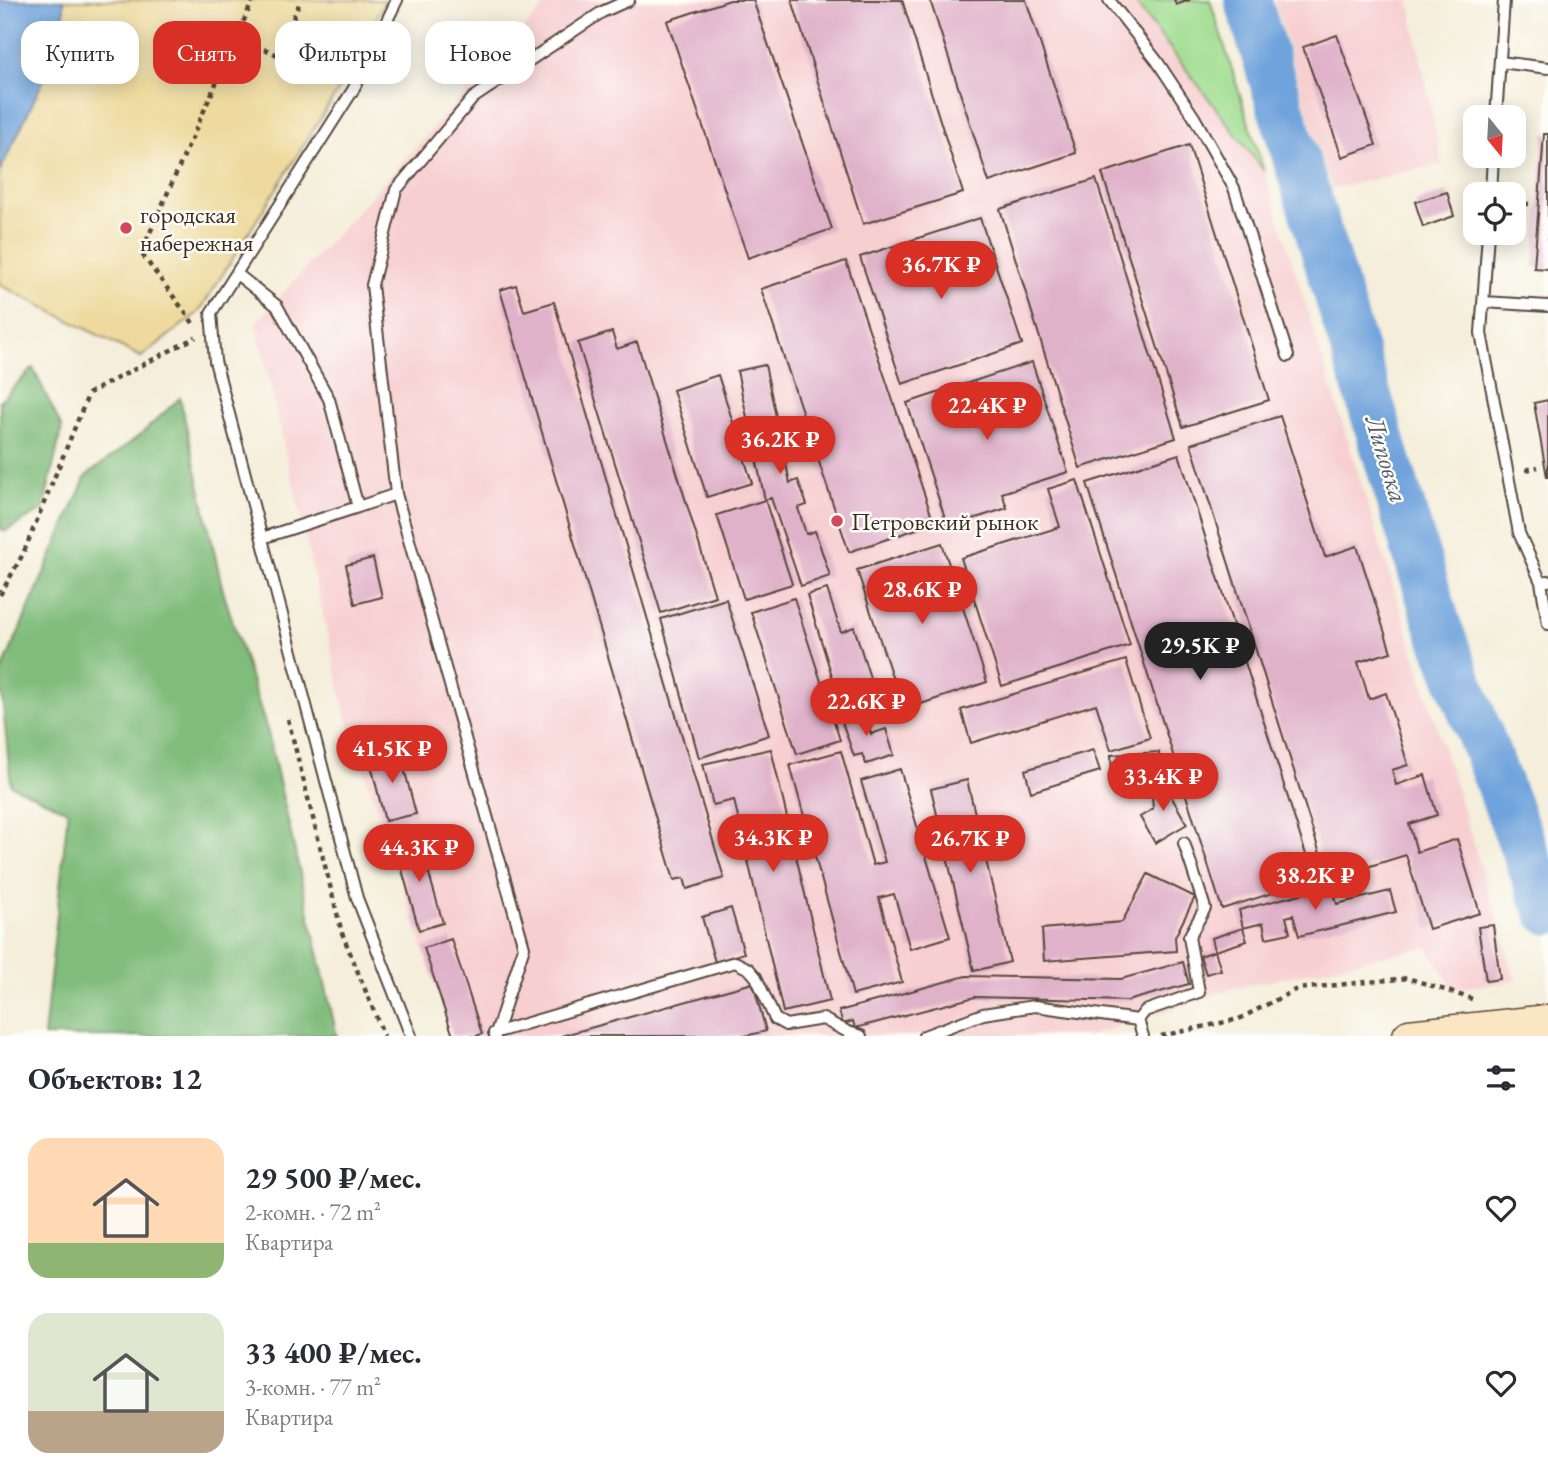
<!DOCTYPE html>
<html lang="ru">
<head>
<meta charset="utf-8">
<style>
  body { margin:0; font-family:"EB Garamond",serif; background:#f2f2f3; color:#2b2b33; height:100vh; display:flex; flex-direction:column; font-size:26px; white-space:nowrap }
  * { box-sizing:border-box; margin:0 }
  p { font-size:23px; color:#7c7c81 }
  .icon { flex:none; width:38px; height:38px; fill:none; stroke:currentColor; stroke-width:2; stroke-linecap:round; stroke-linejoin:round }
  .map { position:relative; height:1036px; overflow:hidden }
  .sheet { display:flex; flex-direction:column; background:#fff; flex:1 }
  .sheet>* { flex:none }
  .banner { position:absolute; left:21px; top:21px; width:700px; height:63px; display:flex; gap:14px }
  .needle { width:46px; rotate:162deg }
  .tools { position:absolute; left:1463px; top:105px; display:grid; gap:14px }
  .tools a { display:grid; place-items:center; width:63px; height:63px; border-radius:14px; background:#fff; box-shadow:0 4px 18px #0003; font-size:35px }
  .price { position:absolute; translate:-50% -60px; padding:0 16px; border-radius:24px; background:#d93025; color:#fff; font-size:23px; line-height:46px; filter:drop-shadow(0 2px 4px #0008) }
  .price::after { content:''; position:absolute; left:50%; top:42px; width:21px; height:16px; margin-left:-10px; background:inherit; clip-path:polygon(0 0,100% 0,50% 100%) }
  .price.on { background:#222; color:#fff }
  ul { padding:0; list-style:none }
  li { display:flex; align-items:center; gap:21px; height:175px; padding:0 28px }
  li span { display:grid; place-items:center; flex:none; width:196px; height:140px; border-radius:21px; color:#555 }
  li>.icon { margin-inline-start:auto }
  span .icon { width:84px; height:84px; fill:#fffc; stroke-width:1 }
  li b { font-size:30px }
  h2 { display:flex; justify-content:space-between; align-items:center; height:84px; padding:0 28px; font-size:30px }
  .pill { padding:0 24px; border-radius:21px; background:#fff; box-shadow:0 4px 18px #0003; font-size:24px; line-height:63px }
  .pill.on { background:#d93025; color:#fff }
  .map>svg:first-child { display:block }
  .built { fill:#f7cfd1 }
  .green { fill:#a0dd91; stroke:#6e8458; stroke-width:2 }
  .forest { fill:#80bc7b; stroke:#5e734c; stroke-width:2 }
  .sand { fill:#eeda9e; stroke:#94825e; stroke-width:2 }
  .water { fill:#70a3dc; stroke:#56667d; stroke-width:2 }
  .lines { fill:none; stroke-linecap:round; stroke-linejoin:round }
  .river { stroke:#70a3dc; stroke-width:47 }
  .building { fill:#e0b2ca }
  .lane-casing { stroke:#57473a; stroke-width:14 }
  .secondary-casing { stroke:#57473a; stroke-width:35 }
  .path { stroke:#57473a; stroke-width:4.5; stroke-dasharray:5 5; stroke-linecap:butt }
  .lane { stroke:#fff; stroke-width:10 }
  .secondary { stroke:#fbe6c4; stroke-width:32 }
  .poi-dot { fill:#d1495b; stroke:#fdfcf7; stroke-width:2.5 }
  .labels { text-anchor:middle; dominant-baseline:central; stroke-width:5; stroke-linejoin:round; paint-order:stroke }
  .poi-label { font-size:24px; fill:#3b2a1e; stroke:#fdfcf7; text-anchor:start }
  .water-label { font-size:26px; font-style:italic; fill:#505a6a; stroke:#fdfcf7 }
</style>
</head>
<body>
<div class="map">
<svg width="1548" height="1036" viewBox="0 0 1548 1036">
  <rect width="100%" height="100%" fill="#fdfcf7"/>
  <filter id="ink" filterUnits="userSpaceOnUse"><feTurbulence type="fractalNoise" baseFrequency=".0143" numOctaves="2"/><feDisplacementMap in="SourceGraphic" scale="14" xChannelSelector="R" yChannelSelector="G"/><feConvolveMatrix kernelMatrix="1 2 1 2 8 2 1 2 1" color-interpolation-filters="sRGB"/></filter>
  <filter id="wash" filterUnits="userSpaceOnUse"><feTurbulence type="fractalNoise" baseFrequency=".00686" numOctaves="4" result="noise"/><feDisplacementMap in="SourceGraphic" scale="28" xChannelSelector="R" yChannelSelector="G"/><feGaussianBlur stdDeviation="1.57" result="paint"/><feColorMatrix in="noise" values="0 0 0 0 0 0 0 0 0 0 0 0 0 0 0 0 0 1.4 0 .05"/><feComposite in="paint" operator="in"/></filter>
  <g filter="url(#wash)">
    <rect width="100%" height="100%" fill="#f4eeda"/>
    <path class="built" d="M550,0H1133L1264,171L1516,981L1453,989L1427,947L1231,989L1088,1036H452L347,719L256,323Z
      M1274,0H1409L1442,164L1331,189Z"/>
    <path class="green" d="M1133,0H1210L1264,171Z"/>
    <path class="forest" d="M33,368L62,428L43,510L5,531L0,528V401Z
      M180,398L223,591L268,733L337,1036H44L68,811L11,785L0,675L86,476L139,436Z"/>
    <path class="sand" d="M64,0H385L352,68L199,312L141,357L0,285V171L64,37Z"/>
    <path class="water" d="M0,0H64V37L0,171Z"/>
    <g class="lines">
      <path class="river" d="M1248,0L1438,626L1548,911"/>
    </g>
    <g id="blocks">
      <path class="building" d="M730,0H753L832,229L748,258L667,21Z
        M792,0H902L963,193L863,224Z
        M930,0H1026L1076,153L989,182Z
        M1174,0H1190L1176,5Z
        M1337,35L1376,145L1342,157L1303,47Z
        M1544,134H1548V269L1534,268Z
        M1189,145L1269,400L1183,427L1102,173Z
        M1096,179L1176,438L1080,468L1000,209Z
        M1447,192L1454,216L1423,227L1415,202Z
        M980,218L1022,344L902,384L860,257Z
        M846,261L934,523L849,552L761,289Z
        M516,285L524,311L554,302L724,878L687,889L684,878L674,880L500,290Z
        M612,332L617,349L637,342L715,596L661,613L578,343Z
        M1032,362L1068,472L1002,493L1007,508L948,527L907,403Z
        M765,365L790,483L798,480L807,505L798,508L806,534L815,531L830,576L801,586L771,498L765,500L737,371Z
        M718,375L752,483L707,497L673,390Z
        M1548,400V477H1547L1534,403Z
        M1280,416L1325,557L1357,546L1391,652L1358,662L1369,699L1386,693L1408,765L1392,770L1396,785L1425,775L1437,815L1409,824L1417,852L1457,839L1480,913L1429,929L1406,855L1328,879L1191,444Z
        M1179,454L1314,880L1222,909L1087,483Z
        M1077,480L1130,645L1002,686L961,558L1060,527L1048,489Z
        M765,500L792,584L744,599L717,515Z
        M942,543L987,682L903,710L857,570Z
        M373,558L382,597L355,604L346,565Z
        M827,589L841,632L854,627L876,697L842,708L807,595Z
        M794,598L840,740L797,754L751,612Z
        M726,599L769,735L699,758L661,619Z
        M1126,660L1150,738L1111,750L1096,704L971,743L961,710Z
        M863,708L871,734L886,729L894,755L866,764L862,754L854,756L840,716Z
        M399,749L416,814L385,821L369,757Z
        M771,749L830,1001L783,1012L734,800L713,805L703,764Z
        M1093,750L1100,771L1031,792L1025,770Z
        M841,751L873,865L885,862L861,781L900,769L950,937L910,949L894,894L879,898L902,982L853,995L790,765Z
        M1159,752L1160,770L1112,772L1111,755Z
        M967,780L1010,962L974,971L931,789Z
        M1171,781L1172,798L1187,824L1155,843L1140,817L1153,809L1151,782Z
        M419,839L443,923L419,930L395,845Z
        M1148,874L1195,897L1175,937L1176,951L1044,961L1042,929L1122,922Z
        M1332,886L1337,904L1390,891L1396,912L1299,936L1293,915L1286,917L1290,933L1266,938L1263,923L1243,928L1239,910Z
        M731,908L744,953L715,962L702,917Z
        M1493,925L1500,979L1486,981L1478,927Z
        M1243,928L1247,941L1215,951L1212,938Z
        M451,939L482,1034L476,1036H453L424,948Z
        M1215,951L1221,970L1206,974L1200,956Z
        M1183,962L1189,984L1127,1001L975,997L855,1028L853,1021L843,1024L839,1011L966,976L1121,979Z
        M753,983L766,1031L745,1036H561Z"/>
    </g>
  </g>
  <g filter="url(#ink)">
    <use href="#blocks" fill-opacity="0" stroke="#57473a" stroke-width="2"/>
    <g class="lines">
      <g class="lane-casing">
        <path id="lane" d="M397,0L353,90L211,313L215,361L357,898L411,1036
          M1109,0L1157,61L1194,117L1234,188L1288,356
          M1500,62L1548,68
          M1496,117L1504,0
          M1491,194L1493,156
          M1488,233L1481,333L1519,533L1541,582L1548,581
          M237,274L277,306L329,399L358,507L262,538
          M1484,302L1548,306
          M358,507L396,494
          M1541,582L1548,624
          M1138,1020L1145,1011L1199,992L1189,937L1205,908L1184,843
          M1138,1020L1143,1036
          M494,1033L735,962L749,969L756,977L775,1019L786,1025L823,1019L848,1032L861,1036
          M495,1036L524,947L396,494L372,285L396,190L473,98L602,12L629,0
          M924,1036L983,1014L1035,1006L1138,1020"/>
      </g>
      <g class="secondary-casing">
        <path id="secondary" d="M1409,1036L1548,1021"/>
      </g>
      <path class="path" d="M237,36L337,83
        M277,55L301,0
        M1514,203L1529,204
        M193,323L141,253L253,0
        M1526,470L1538,467
        M0,595L23,554L89,393L196,337
        M288,719L342,933L384,1036
        M1161,1036L1239,1019L1297,989L1408,978L1472,999"/>
      <use href="#lane" class="lane"/>
      <use href="#secondary" class="secondary"/>
    </g>
  </g>
  <g class="poi-dot">
    <circle cx="126" cy="228" r="7"/>
    <circle cx="837" cy="521" r="7"/>
  </g>
  <g class="labels">
    <g class="poi-label">
      <text x="140" y="214">городская<tspan x="140" dy="28">набережная</tspan></text>
      <text x="851" y="521">Петровский рынок</text>
    </g>
    <g class="water-label">
      <text transform="translate(1387 459) rotate(73)">Липовка</text>
    </g>
  </g>
</svg>
<div class="tools">
<a><svg class="needle" viewBox="-14 -14 28 28"><path d="M0-13l5 13h-10z" fill="#e53935"/><path d="M0 13l5-13h-10z" fill="#7c7c81"/></svg></a>
<a><svg class="icon" aria-label="locate" viewBox="0 0 24 24"><circle cx="12" cy="12" r="6"/><path d="M12 2v4M12 18v4M2 12h4M18 12h4"/></svg></a>
</div>
<b class="price" style="left:941px;top:301px">36.7K ₽</b>
<b class="price" style="left:987px;top:442px">22.4K ₽</b>
<b class="price" style="left:780px;top:476px">36.2K ₽</b>
<b class="price" style="left:922px;top:626px">28.6K ₽</b>
<b class="price on" style="left:1200px;top:682px">29.5K ₽</b>
<b class="price" style="left:866px;top:738px">22.6K ₽</b>
<b class="price" style="left:392px;top:785px">41.5K ₽</b>
<b class="price" style="left:1163px;top:813px">33.4K ₽</b>
<b class="price" style="left:773px;top:874px">34.3K ₽</b>
<b class="price" style="left:970px;top:875px">26.7K ₽</b>
<b class="price" style="left:419px;top:884px">44.3K ₽</b>
<b class="price" style="left:1315px;top:912px">38.2K ₽</b>
<div class="banner">
<a class="pill">Купить</a>
<a class="pill on">Снять</a>
<a class="pill">Фильтры</a>
<a class="pill">Новое</a>
</div>
</div>
<section class="sheet">
<h2>Объектов: 12<svg class="icon" aria-label="filters" viewBox="0 0 24 24"><path d="M4 7h16M4 17h16"/><circle cx="9" cy="7" r="2"/><circle cx="15" cy="17" r="2"/></svg></h2>
<ul>
<li><span style="background:linear-gradient(#ffd9b3 75%,#8fb573 0)"><svg class="icon" aria-label="home" viewBox="0 0 24 24"><path d="M3 11l9-7 9 7M6 9v11h12V9"/></svg></span><div><b>29 500 ₽/мес.</b><p>2-комн. · 72 m²</p><p>Квартира</p></div><svg class="icon" aria-label="heart" viewBox="0 0 24 24"><path d="M12 20l-8-8c-3-5 5-10 8-4 3-6 11-1 8 4z"/></svg></li>
<li><span style="background:linear-gradient(#dfe7d0 70%,#b9a48a 0)"><svg class="icon" aria-label="home" viewBox="0 0 24 24"><path d="M3 11l9-7 9 7M6 9v11h12V9"/></svg></span><div><b>33 400 ₽/мес.</b><p>3-комн. · 77 m²</p><p>Квартира</p></div><svg class="icon" aria-label="heart" viewBox="0 0 24 24"><path d="M12 20l-8-8c-3-5 5-10 8-4 3-6 11-1 8 4z"/></svg></li>
</ul>
</section>
</body>
</html>
